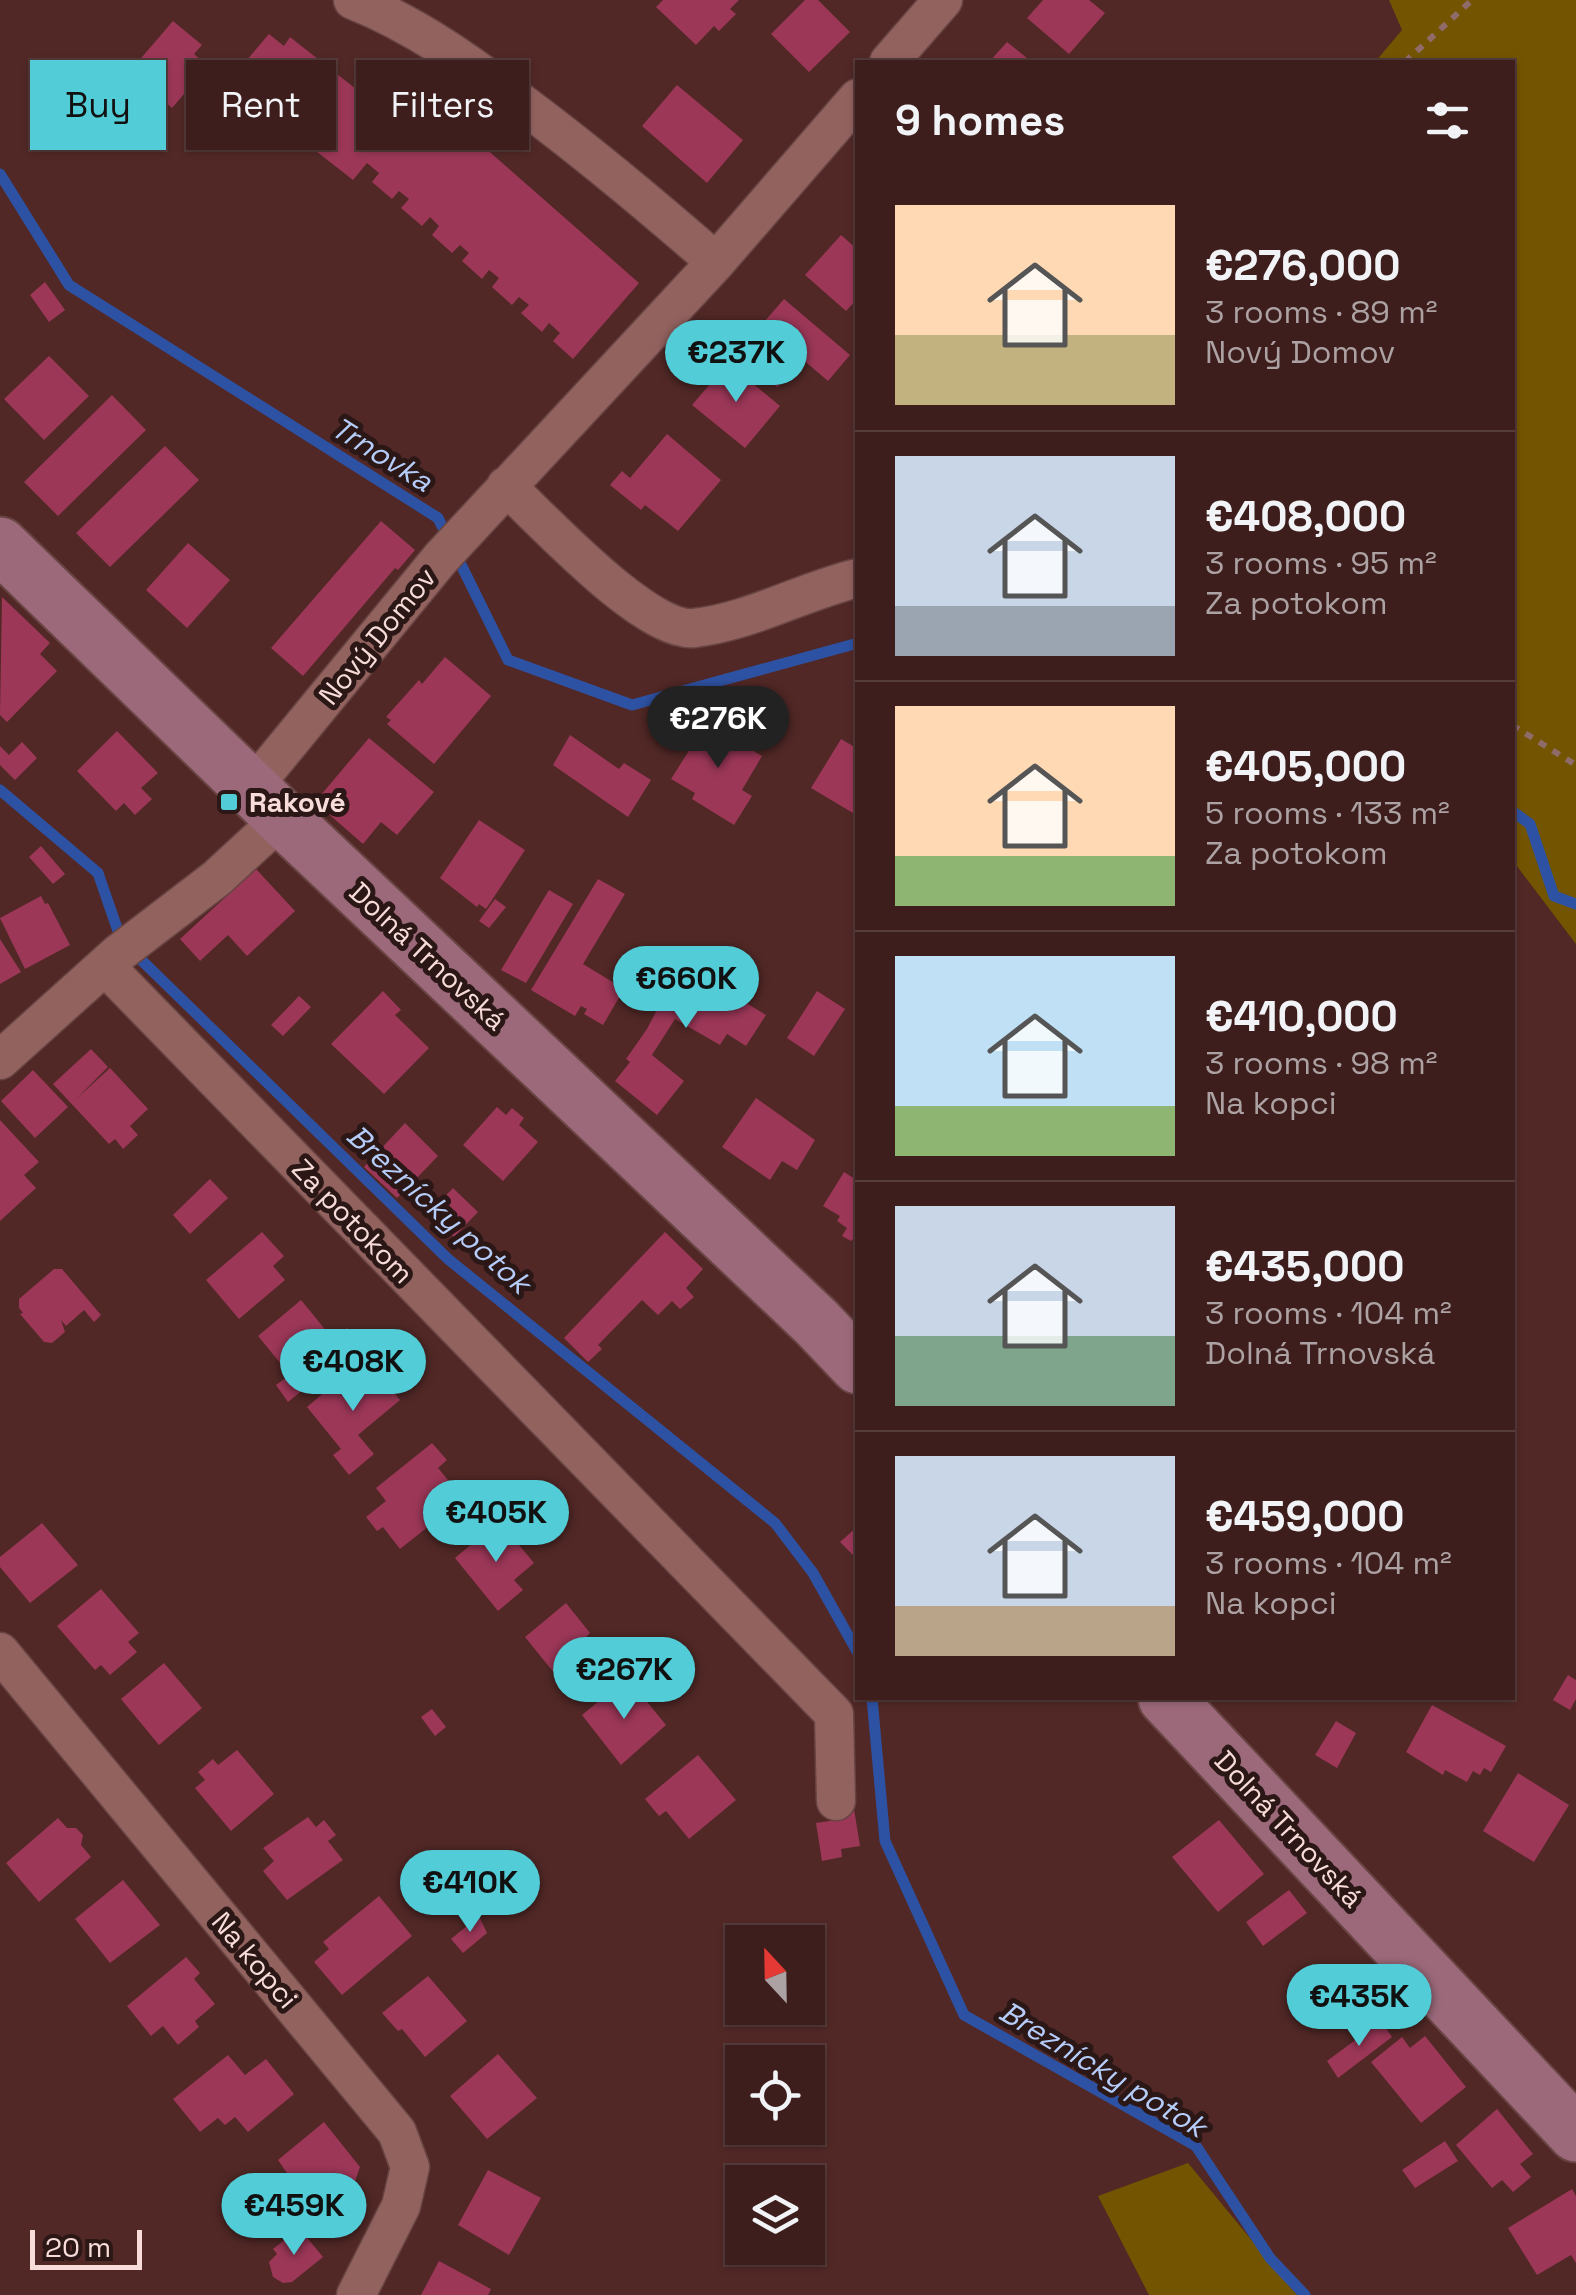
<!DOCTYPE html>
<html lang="en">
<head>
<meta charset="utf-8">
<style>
  body { margin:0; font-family:"Space Grotesk",sans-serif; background:#442725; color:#f1f3f6; height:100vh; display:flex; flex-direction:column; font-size:38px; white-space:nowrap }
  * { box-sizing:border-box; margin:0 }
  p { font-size:32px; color:#ada2a3 }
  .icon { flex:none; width:55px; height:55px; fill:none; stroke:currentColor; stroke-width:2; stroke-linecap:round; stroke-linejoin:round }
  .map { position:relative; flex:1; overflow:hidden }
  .drawer { position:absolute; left:855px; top:60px; width:660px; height:1640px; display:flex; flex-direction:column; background:#3d1e1c; border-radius:0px; box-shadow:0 2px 8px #0004,0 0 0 2px #563c3b }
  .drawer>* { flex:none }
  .hud { position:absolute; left:30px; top:60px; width:675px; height:90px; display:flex; gap:20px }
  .needle { width:65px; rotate:338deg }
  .fabs { position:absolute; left:725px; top:1925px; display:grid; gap:20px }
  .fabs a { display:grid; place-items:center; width:100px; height:100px; border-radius:0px; background:#3d1e1c; box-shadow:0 2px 8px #0004,0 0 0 2px #563c3b; font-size:50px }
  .scale { position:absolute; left:30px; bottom:25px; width:112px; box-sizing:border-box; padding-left:10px; border:5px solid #f8dcd9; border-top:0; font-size:28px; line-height:35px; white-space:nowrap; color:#f8dcd9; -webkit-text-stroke:8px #2a1716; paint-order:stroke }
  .price { position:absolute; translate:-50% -85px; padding:0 22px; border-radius:35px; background:#52ccd6; color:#111; font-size:32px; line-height:65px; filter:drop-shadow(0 2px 5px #0008) }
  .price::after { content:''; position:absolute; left:50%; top:60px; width:30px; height:22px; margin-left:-15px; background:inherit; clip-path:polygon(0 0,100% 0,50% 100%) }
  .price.on { background:#222; color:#fff }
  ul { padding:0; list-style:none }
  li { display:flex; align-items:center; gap:30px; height:250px; padding:0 40px }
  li+li { border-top:2px solid #563c3b }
  li span { display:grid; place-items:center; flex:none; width:280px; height:200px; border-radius:0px; color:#555 }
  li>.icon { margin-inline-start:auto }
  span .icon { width:120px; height:120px; fill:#fffc; stroke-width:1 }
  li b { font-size:42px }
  h2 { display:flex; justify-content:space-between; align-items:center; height:120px; padding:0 40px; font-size:42px }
  .chip { padding:0 35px; border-radius:0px; background:#3d1e1c; box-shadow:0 2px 8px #0004,0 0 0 2px #563c3b; font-size:35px; line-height:90px }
  .chip.on { background:#52ccd6; color:#111 }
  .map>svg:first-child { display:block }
  .green { fill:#735400 }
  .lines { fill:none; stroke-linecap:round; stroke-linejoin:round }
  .stream { stroke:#2e52a3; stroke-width:11 }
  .building { fill:#9c3758 }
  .street-casing { stroke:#684443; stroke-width:41 }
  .secondary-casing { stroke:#684443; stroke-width:59 }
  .path { stroke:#8f6b69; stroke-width:6; stroke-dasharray:8 8; stroke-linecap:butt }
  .street { stroke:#92625f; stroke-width:38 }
  .secondary { stroke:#9c697b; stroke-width:55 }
  .poi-dot { fill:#52ccd6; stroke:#2a1716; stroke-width:4 }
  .labels { text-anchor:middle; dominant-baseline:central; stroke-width:10; stroke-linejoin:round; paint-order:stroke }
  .street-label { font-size:28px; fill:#f8dcd9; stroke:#2a1716 }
  .poi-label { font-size:28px; font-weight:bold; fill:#f8dcd9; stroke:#2a1716; text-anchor:start }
  .water-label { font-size:30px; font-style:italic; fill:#b6cdf9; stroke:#2a1716 }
</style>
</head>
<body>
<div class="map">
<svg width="1576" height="2295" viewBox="0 0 1576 2295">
  <rect width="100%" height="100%" fill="#512826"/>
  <path class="green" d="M1389,0H1576V944L1513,861L1512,62H1375L1402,30Z
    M1188,2163L1297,2295H1149L1098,2196Z"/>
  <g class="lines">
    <path class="stream" d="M0,174L69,285L438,518L508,660L632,705L858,643
      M0,790L98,873L118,931L129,948L448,1259L775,1523L813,1573L858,1653
      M1512,811L1530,824L1554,896L1576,904
      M872,1698L885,1841L964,2015L1196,2146L1270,2258L1305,2295"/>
  </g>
  <path class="building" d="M663,0H739L730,9L736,14L719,31L714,26L696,45L656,7Z
    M805,0H818L850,32L809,72L771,34Z
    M1043,0H1089L1105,13L1069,54L1027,18Z
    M173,21L202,45L194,54L208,66L172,108L130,71Z
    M269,34L284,46L290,37L370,100L387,80L417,104L426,96L639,283L573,359L553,341L560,333L549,323L542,332L521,313L529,305L519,297L512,305L492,287L499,278L489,270L482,279L462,261L469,253L460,245L452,253L432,235L439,226L430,217L422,226L401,208L409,199L399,191L392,199L372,182L379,173L367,163L353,180L228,82Z
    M1007,42L1032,62H989Z
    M677,85L743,140L707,183L642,126Z
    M841,235L858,250V298L846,311L805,275Z
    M45,282L65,310L49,322L30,295Z
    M784,299L850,355L828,381L801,358L777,387L737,353Z
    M49,356L89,396L44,440L4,399Z
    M728,363L780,406L745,448L692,405Z
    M112,395L146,430L58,516L24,482Z
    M667,434L721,480L678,531L645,505L641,510L610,485L622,471L630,478Z
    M165,446L199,480L110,567L76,533Z
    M381,521L415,550L398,570L395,568L303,676L271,648Z
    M188,543L230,580L187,628L146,590Z
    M2,597L50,643L40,654L57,671L7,722L0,715Z
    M445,657L491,696L434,764L387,724L391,720L386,717L419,680L422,684Z
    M711,716L735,731L731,738L762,756L742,790L752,796L734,825L692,799L695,793L671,779Z
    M117,731L158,773L141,788L152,799L135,815L124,803L116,811L77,771Z
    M570,735L619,769L624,763L651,780L628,817L553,765Z
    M369,738L434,792L397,835L381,822L363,844L315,802Z
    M841,739L858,749V816L811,788Z
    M22,742L37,758L15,780L0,765V746L9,755Z
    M479,820L525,850L486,909L479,904L477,907L440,878Z
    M41,846L65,874L53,884L29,857Z
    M256,869L295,911L247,956L228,935L200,961L180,939Z
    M598,879L625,894L583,964L624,989L603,1025L584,1014L587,1009L581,1006L575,1016L531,990Z
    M549,890L573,904L526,983L501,970Z
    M41,896L45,904L48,903L70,945L25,969L0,918Z
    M495,899L506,907L489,928L479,921Z
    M0,939L21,972L0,984Z
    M681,963L699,974L706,963L727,976L720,987L766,1015L746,1046L727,1034L720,1045L675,1019L652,1055L684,1081L657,1115L615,1081L630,1062L626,1059L647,1029Z
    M383,991L401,1010L395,1015L429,1048L384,1094L331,1044Z
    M817,991L845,1009L814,1056L787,1038Z
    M299,996L311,1007L283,1036L271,1025Z
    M91,1049L108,1067L75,1100L110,1068L148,1109L130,1126L138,1135L123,1149L115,1139L109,1144L53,1084Z
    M33,1070L68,1107L35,1138L1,1101Z
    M756,1098L815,1140L797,1170L782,1161L770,1180L722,1147Z
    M497,1107L506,1115L512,1108L524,1118L519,1125L538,1142L503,1181L463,1145Z
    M0,1120L39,1162L24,1175L36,1188L0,1221Z
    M405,1123L438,1156L412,1183L415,1186L407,1195L403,1192L397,1198L364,1167Z
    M844,1172L858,1181V1234L851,1241L842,1236L847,1228L837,1221L840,1216L823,1206Z
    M210,1179L228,1198L190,1234L173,1215Z
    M453,1188L478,1212L454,1237L429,1213Z
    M262,1232L284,1256L273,1266L285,1280L239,1319L206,1280Z
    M665,1232L703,1269L686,1288L694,1297L680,1309L672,1301L658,1315L642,1300L598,1345L602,1349L588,1362L564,1338Z
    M54,1269H62L101,1315L94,1322L84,1310L66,1326L61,1320L65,1332L52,1343L44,1342L20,1314L23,1313L19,1308V1299Z
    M301,1300L333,1339L347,1328L360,1344L288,1402L276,1385L290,1375L258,1336Z
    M354,1367L366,1383L378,1373L400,1400L358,1435L374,1454L349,1475L333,1455L341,1449L307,1407Z
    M432,1443L447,1460L438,1468L467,1503L433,1531L429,1526L400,1549L383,1527L377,1531L366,1517L386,1501L376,1488Z
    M499,1521L534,1563L514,1580L523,1590L498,1611L455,1558Z
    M42,1523L78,1565L30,1603L0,1567V1557Z
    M858,1526V1560L840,1542Z
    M101,1589L139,1633L128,1642L137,1652L110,1675L101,1665L95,1670L57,1626Z
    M566,1603L590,1633L586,1637L606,1662L610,1659L612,1663L572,1695L525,1637Z
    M164,1663L202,1708L159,1745L121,1699Z
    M1568,1675L1576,1680V1699L1570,1710L1553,1700Z
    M627,1678L630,1681L626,1684L639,1701L644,1698L666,1725L621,1765L582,1715Z
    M1432,1705L1506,1746L1491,1772L1484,1768L1480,1775L1473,1771L1467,1782L1445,1770L1443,1775L1406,1752Z
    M432,1709L446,1727L435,1736L421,1717Z
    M1336,1721L1356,1733L1337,1768L1315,1755Z
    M237,1750L274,1794L231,1831L195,1788L205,1780L198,1772L213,1759L218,1765Z
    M698,1755L736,1800L689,1839L666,1811L659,1816L645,1799Z
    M1518,1773L1569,1805L1534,1862L1483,1831Z
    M854,1809L860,1846L841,1849L842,1857L822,1861L816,1823L836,1820L835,1812Z
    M308,1817L316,1827L324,1820L336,1835L328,1841L343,1860L287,1900L263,1871L274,1861L263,1848Z
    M58,1818L67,1828H76L83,1835L81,1845L91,1857L39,1902L6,1863Z
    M1219,1820L1264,1874L1218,1912L1172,1857Z
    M123,1880L160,1925L110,1963L75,1919Z
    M1289,1890L1307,1913L1263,1946L1246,1922Z
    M379,1896L412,1936L342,1995L314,1962L329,1949L323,1942Z
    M479,1916L487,1933L463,1953L451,1939Z
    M186,1957L200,1973L194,1979L215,2004L195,2021L199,2027L178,2045L163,2026L151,2036L127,2006Z
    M428,1976L467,2021L425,2057L402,2029L398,2031L382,2013Z
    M1381,2021L1392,2037L1338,2078L1327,2061Z
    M1425,2036L1466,2087L1421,2123L1371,2062L1402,2037L1410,2048Z
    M498,2054L537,2098L487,2139L450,2096Z
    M228,2055L245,2075L266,2059L294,2094L248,2132L235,2117L225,2125L218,2118L200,2132L173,2099Z
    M1497,2109L1533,2154L1520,2164L1531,2177L1513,2192L1502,2180L1492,2188L1456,2145Z
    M324,2122L360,2167L353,2187L346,2179L311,2208L278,2160Z
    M1445,2141L1458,2161L1415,2188L1402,2170Z
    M488,2170L541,2198L509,2255L458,2225Z
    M1572,2189L1576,2196V2263L1571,2255L1537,2275L1508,2228Z
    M299,2228L323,2257L292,2282L283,2283L273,2277L269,2262L277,2254L273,2249Z
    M439,2261L491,2289L488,2295H421Z"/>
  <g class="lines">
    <g class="street-casing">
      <path id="street" d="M353,0C416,25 470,64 524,105C591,155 653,207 716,262
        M889,62L943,0
        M506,486C543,520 646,633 694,628C750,622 803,591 858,578
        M251,789L440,559L716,262L858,98
        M105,966L834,1714L836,1801
        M0,1060L119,953L217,878L282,818
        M0,1652L397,2132L410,2167L401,2206L356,2295"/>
    </g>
    <g class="secondary-casing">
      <path id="secondary" d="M0,545L282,818L816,1322L858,1366
        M1166,1698L1576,2134"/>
    </g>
    <path class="path" d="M1405,62L1472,0
      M1512,725L1576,765"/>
    <use href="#street" class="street"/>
    <use href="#secondary" class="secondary"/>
  </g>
  <rect class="poi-dot" x="219" y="792" width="20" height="20" rx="5"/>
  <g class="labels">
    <g class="street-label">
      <text transform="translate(377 636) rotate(-51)">Nový Domov</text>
      <text transform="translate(428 956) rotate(43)">Dolná Trnovská</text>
      <text transform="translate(353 1221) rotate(46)">Za potokom</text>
      <text transform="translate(1289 1829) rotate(47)">Dolná Trnovská</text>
      <text transform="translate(255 1960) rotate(50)">Na kopci</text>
    </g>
    <g class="poi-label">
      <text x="249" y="802">Rakové</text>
    </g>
    <g class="water-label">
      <text transform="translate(382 454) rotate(32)">Trnovka</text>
      <text transform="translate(439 1209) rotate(42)">Breznícky potok</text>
      <text transform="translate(1103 2069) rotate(31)">Breznícky potok</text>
    </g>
  </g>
</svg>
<div class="fabs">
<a><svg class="needle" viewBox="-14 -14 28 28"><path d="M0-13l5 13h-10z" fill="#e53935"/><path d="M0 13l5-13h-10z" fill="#ada2a3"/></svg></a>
<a><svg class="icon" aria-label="locate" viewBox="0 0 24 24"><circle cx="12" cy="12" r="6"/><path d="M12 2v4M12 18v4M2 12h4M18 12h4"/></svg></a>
<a><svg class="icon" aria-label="layers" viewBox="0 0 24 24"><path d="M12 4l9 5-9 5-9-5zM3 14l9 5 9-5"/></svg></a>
</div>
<div class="scale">20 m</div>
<b class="price" style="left:736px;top:405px">€237K</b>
<b class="price on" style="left:718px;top:771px">€276K</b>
<b class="price" style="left:686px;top:1031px">€660K</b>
<b class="price" style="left:353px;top:1414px">€408K</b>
<b class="price" style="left:496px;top:1565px">€405K</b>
<b class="price" style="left:624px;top:1722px">€267K</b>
<b class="price" style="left:470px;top:1935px">€410K</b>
<b class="price" style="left:1359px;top:2049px">€435K</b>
<b class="price" style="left:294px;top:2258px">€459K</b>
<div class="hud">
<a class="chip on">Buy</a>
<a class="chip">Rent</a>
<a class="chip">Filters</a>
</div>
<section class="drawer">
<h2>9 homes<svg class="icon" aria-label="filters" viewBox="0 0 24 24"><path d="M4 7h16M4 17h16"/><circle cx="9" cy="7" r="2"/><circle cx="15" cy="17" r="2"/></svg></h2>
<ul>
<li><span style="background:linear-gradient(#ffd9b3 65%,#c2b280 0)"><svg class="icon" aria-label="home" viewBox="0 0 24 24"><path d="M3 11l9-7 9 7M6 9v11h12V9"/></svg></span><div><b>€276,000</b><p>3 rooms · 89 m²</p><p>Nový Domov</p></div></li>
<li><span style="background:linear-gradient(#c9d6e8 75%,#9aa5b1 0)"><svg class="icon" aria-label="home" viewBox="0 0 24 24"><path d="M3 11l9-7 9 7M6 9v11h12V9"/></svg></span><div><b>€408,000</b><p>3 rooms · 95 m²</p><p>Za potokom</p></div></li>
<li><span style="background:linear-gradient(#ffd9b3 75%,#8fb573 0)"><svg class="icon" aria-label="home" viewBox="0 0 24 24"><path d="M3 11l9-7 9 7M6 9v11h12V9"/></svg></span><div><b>€405,000</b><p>5 rooms · 133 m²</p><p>Za potokom</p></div></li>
<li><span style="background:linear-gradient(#bfe0f5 75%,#8fb573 0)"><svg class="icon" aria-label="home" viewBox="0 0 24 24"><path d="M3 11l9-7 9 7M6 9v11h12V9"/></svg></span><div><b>€410,000</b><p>3 rooms · 98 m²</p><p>Na kopci</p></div></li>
<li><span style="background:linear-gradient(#c9d6e8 65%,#7fa58c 0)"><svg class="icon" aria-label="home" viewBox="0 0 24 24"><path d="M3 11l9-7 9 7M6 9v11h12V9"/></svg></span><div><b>€435,000</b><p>3 rooms · 104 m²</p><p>Dolná Trnovská</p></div></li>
<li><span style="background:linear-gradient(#c9d6e8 75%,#b9a48a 0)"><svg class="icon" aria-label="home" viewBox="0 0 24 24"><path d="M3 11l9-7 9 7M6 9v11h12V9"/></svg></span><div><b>€459,000</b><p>3 rooms · 104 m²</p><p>Na kopci</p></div></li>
</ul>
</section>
</div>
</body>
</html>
